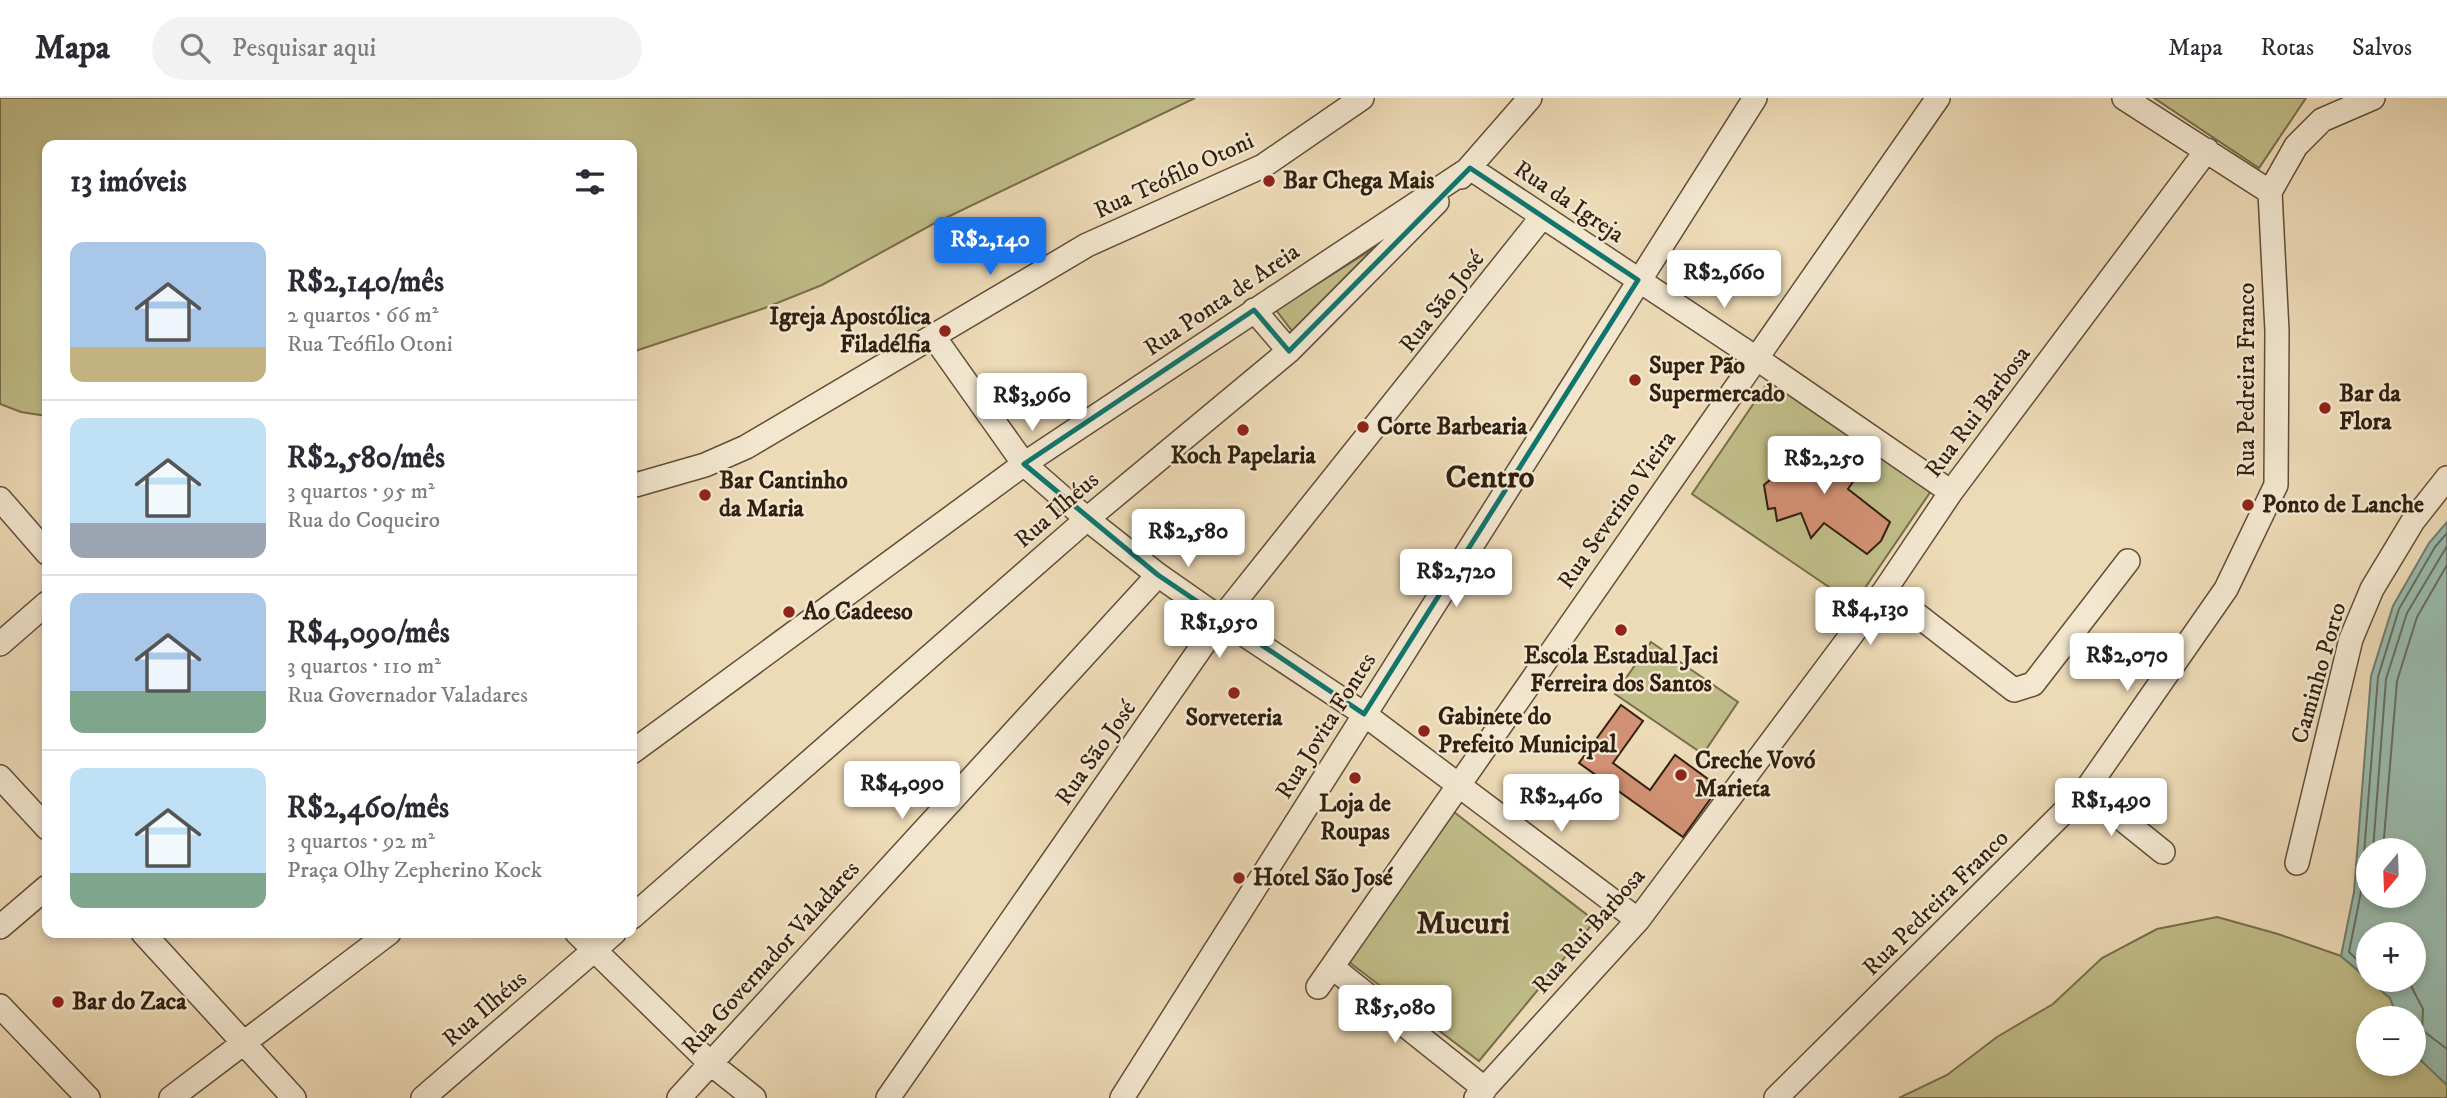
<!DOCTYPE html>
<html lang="pt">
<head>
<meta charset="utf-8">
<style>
  body { margin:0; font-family:"IM FELL DW Pica",serif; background:#f2f2f3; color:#2b2b33; height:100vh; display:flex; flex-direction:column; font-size:26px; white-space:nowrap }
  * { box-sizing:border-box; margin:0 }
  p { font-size:23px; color:#7c7c81 }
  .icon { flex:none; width:38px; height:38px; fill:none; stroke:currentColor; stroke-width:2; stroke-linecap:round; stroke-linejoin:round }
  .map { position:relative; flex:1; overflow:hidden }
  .details { position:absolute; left:42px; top:42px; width:595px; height:798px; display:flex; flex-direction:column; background:#fff; border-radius:14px; box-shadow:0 4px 10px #0003 }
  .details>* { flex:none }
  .needle { width:46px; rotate:199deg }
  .buttons { position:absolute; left:2356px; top:740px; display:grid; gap:14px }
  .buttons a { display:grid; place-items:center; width:70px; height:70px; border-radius:50%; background:#fff; box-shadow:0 4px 10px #0003; font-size:35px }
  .price { position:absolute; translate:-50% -60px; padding:0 16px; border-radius:7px; background:#fff; color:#222; font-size:23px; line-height:46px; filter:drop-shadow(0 2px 4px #0008) }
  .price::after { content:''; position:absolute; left:50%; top:42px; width:21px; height:16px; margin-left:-10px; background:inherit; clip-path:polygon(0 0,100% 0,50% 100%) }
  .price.current { background:#1a73e8; color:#fff }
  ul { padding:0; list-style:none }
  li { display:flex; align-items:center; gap:21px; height:175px; padding:0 28px }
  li+li { border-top:2px solid #e1e1e2 }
  li span { display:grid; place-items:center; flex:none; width:196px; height:140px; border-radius:14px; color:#555 }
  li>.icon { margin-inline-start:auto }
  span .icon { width:84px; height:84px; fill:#fffc; stroke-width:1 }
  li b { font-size:30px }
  h2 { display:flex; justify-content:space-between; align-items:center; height:84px; padding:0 28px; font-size:30px }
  header { display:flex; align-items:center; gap:42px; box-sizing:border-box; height:98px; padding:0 35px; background:#fff; border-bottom:2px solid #e1e1e2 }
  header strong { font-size:33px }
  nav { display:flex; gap:38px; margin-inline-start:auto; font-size:24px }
  .search { width:490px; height:63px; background:#f2f2f3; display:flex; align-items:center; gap:18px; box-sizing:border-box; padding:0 24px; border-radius:38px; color:#7c7c81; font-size:26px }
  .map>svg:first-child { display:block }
  .green { fill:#c0bd88; stroke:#786e4c; stroke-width:2 }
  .water { fill:#99bbae; stroke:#6f7d6e; stroke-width:2; fill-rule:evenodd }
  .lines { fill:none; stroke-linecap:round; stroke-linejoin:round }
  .shore { stroke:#656e5e; stroke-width:2 }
  .building { fill:#d29174; stroke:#31200f; stroke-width:2 }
  .minor-casing { stroke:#604e39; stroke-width:26 }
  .minor { stroke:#f3e7d0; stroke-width:23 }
  .marked { fill:none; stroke:#0f766e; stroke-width:5; stroke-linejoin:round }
  .poi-dot { fill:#8f2418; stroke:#f3e7d0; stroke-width:2.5 }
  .labels { text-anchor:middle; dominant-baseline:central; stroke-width:5; stroke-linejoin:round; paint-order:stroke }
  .street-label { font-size:24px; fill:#31200f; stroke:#f3e7d0 }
  .poi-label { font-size:24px; font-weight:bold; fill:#31200f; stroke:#f3e7d0; text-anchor:start }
  .district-label { font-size:32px; font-weight:bold; fill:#31200f; stroke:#f3e7d0 }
</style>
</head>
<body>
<header>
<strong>Mapa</strong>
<div class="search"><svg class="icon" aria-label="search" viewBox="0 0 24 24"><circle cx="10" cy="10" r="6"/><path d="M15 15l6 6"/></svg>Pesquisar aqui</div>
<nav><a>Mapa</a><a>Rotas</a><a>Salvos</a></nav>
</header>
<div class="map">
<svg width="2447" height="1000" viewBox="0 0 2447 1000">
  <rect width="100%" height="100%" fill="#eddab6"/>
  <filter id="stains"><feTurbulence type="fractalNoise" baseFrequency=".00286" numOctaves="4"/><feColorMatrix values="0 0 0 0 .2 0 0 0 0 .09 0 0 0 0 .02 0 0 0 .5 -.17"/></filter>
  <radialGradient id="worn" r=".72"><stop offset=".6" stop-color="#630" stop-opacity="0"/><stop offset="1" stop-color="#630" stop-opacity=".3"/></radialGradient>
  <path class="green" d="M0,0H1195L933,126L822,187L762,211L632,254V47H47V318L21,314L0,306Z
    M2154,0H2306L2259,70Z
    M1374,150L1292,233L1276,212Z
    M1769,283L1931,393L1854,506L1692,396Z
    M1651,544L1738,604L1703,656L1615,596Z
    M1454,714L1595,823L1479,963L1349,864Z
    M2217,819L2278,836L2341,858L2390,900L2398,920H2368V966H2413V954L2447,987V1000H1899L1947,977L1997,939L2053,906L2102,860L2157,831Z"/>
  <path class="water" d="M2447,424V987L2415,957L2413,920H2398L2390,900L2369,882H2413V836H2368V881L2341,858L2354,794L2371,578L2393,508L2429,445ZM2368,752H2413V798H2368Z"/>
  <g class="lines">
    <path class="shore" d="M2373,752L2386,581L2407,515L2447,448
      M2383,752L2397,583L2417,519L2447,467
      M2368,872L2349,854L2361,794L2378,579L2399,511L2435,449L2447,435
      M2408,882L2423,911L2422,932L2447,951"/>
  </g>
  <path class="building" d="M1817,340L1828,346L1835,345L1839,370L1859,375L1848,391L1890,424L1881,443L1867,456L1824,425L1811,440L1801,415L1777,423L1775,410L1768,411L1764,387L1787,368L1801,341Z
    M1621,607L1643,623L1613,665L1650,692L1675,657L1719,689L1683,739L1579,665Z"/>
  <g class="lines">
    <g class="minor-casing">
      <path id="minor" d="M2124,0L2270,94
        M1461,79L1530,0
        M2270,94L2296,48L2322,22L2373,0
        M1254,212L1289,253
        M934,239L1024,366L1087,421L1158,477L1221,521L1364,616L1638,822
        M632,388L705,367L746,349L1087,147L1263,68L1362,0
        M0,401L47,455
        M1885,492L2014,592L2033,586L2128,463
        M0,546L47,505
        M632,654L1024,366L1470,70L1756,260L1951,394
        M0,679L47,730
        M2086,692L2163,754
        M2297,765L2351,541L2372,491L2413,423L2447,380
        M632,819L1087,421L1289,253L1437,104
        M0,829L47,789
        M143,835L294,1000
        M577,835L710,965L754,1000
        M1332,869L1485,991
        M1318,889L1938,0
        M0,908L88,1000
        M171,1000L389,835
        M423,1000L614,835
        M679,1000L1158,477
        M888,1000L1221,521L1542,119
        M1122,1000L1755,0
        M1476,1000L1638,822L1885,492L1951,394L2207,52
        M1776,1000L2086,692L2226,491L2276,387L2277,233L2270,94"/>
    </g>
    <use href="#minor" class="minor"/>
  </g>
  <path class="marked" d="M1470,70L1638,182L1364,616L1158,477L1024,366L1254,212L1289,253Z"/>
  <g class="poi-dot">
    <circle cx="1269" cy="83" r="7"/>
    <circle cx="945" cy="233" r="7"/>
    <circle cx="1635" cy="282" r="7"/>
    <circle cx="2325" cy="310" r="7"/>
    <circle cx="1363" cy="329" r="7"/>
    <circle cx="1243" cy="332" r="7"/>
    <circle cx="705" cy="397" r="7"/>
    <circle cx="2248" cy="407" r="7"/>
    <circle cx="789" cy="514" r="7"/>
    <circle cx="1621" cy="532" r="7"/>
    <circle cx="1234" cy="595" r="7"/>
    <circle cx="1424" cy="633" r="7"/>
    <circle cx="1681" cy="677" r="7"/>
    <circle cx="1355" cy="680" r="7"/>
    <circle cx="1239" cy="780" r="7"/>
    <circle cx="58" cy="904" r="7"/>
  </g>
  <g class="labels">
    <g class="street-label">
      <text transform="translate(1174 78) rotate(-25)">Rua Teófilo Otoni</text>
      <text transform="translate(1569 104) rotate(34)">Rua da Igreja</text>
      <text transform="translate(1222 202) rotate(-34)">Rua Ponta de Areia</text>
      <text transform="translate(1442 204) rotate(-52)">Rua São José</text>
      <text transform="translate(2247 282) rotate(-90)">Rua Pedreira Franco</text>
      <text transform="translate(1978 314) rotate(-53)">Rua Rui Barbosa</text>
      <text transform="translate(1057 412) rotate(-41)">Rua Ilhéus</text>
      <text transform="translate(1617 412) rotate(-55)">Rua Severino Vieira</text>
      <text transform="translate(2319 575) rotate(-74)">Caminho Porto</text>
      <text transform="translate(1326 628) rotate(-58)">Rua Jovita Fontes</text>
      <text transform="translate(1096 655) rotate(-55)">Rua São José</text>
      <text transform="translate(1936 805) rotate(-45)">Rua Pedreira Franco</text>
      <text transform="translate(1589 833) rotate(-49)">Rua Rui Barbosa</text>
      <text transform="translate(771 860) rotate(-48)">Rua Governador Valadares</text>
      <text transform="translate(485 911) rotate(-41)">Rua Ilhéus</text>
    </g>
    <g class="poi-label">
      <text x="1283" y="83">Bar Chega Mais</text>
      <text x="931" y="219" text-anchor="end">Igreja Apostólica<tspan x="931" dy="28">Filadélfia</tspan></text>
      <text x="1649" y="268">Super Pão<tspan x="1649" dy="28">Supermercado</tspan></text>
      <text x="2339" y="296">Bar da<tspan x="2339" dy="28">Flora</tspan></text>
      <text x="1377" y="329">Corte Barbearia</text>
      <text x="1243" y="358" text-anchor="middle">Koch Papelaria</text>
      <text x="719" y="383">Bar Cantinho<tspan x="719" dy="28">da Maria</tspan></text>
      <text x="2262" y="407">Ponto de Lanche</text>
      <text x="803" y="514">Ao Cadeeso</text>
      <text x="1621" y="558" text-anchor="middle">Escola Estadual Jaci<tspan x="1621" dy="28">Ferreira dos Santos</tspan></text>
      <text x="1438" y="619">Gabinete do<tspan x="1438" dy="28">Prefeito Municipal</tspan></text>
      <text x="1234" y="620" text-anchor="middle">Sorveteria</text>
      <text x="1695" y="663">Creche Vovó<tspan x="1695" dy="28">Marieta</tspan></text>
      <text x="1355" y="706" text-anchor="middle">Loja de<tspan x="1355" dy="28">Roupas</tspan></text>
      <text x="1253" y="780">Hotel São José</text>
      <text x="72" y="904">Bar do Zaca</text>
    </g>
    <g class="district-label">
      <text x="1490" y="380">Centro</text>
      <text x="1463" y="826">Mucuri</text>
    </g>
  </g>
  <rect width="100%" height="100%" filter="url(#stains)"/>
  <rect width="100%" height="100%" fill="url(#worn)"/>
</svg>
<div class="buttons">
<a><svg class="needle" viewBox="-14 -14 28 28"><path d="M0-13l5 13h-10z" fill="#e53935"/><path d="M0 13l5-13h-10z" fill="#7c7c81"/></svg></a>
<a>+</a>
<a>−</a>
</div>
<b class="price current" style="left:990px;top:179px">R$2,140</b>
<b class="price" style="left:1724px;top:212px">R$2,660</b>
<b class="price" style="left:1032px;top:335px">R$3,960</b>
<b class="price" style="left:1824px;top:398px">R$2,250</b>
<b class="price" style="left:1188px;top:471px">R$2,580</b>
<b class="price" style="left:1456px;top:511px">R$2,720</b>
<b class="price" style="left:1870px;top:549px">R$4,130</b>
<b class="price" style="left:1219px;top:562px">R$1,950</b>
<b class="price" style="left:2127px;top:595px">R$2,070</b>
<b class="price" style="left:902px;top:723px">R$4,090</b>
<b class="price" style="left:1561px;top:736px">R$2,460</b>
<b class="price" style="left:2111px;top:740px">R$1,490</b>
<b class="price" style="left:1395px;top:947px">R$5,080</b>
<section class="details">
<h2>13 imóveis<svg class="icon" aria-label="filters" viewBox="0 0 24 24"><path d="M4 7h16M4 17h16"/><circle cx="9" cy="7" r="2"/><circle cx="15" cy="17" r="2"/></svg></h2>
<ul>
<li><span style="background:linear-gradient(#a9c7e8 75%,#c2b280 0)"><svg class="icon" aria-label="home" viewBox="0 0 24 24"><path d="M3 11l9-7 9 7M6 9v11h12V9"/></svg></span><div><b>R$2,140/mês</b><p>2 quartos · 66 m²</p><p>Rua Teófilo Otoni</p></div></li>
<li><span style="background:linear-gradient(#bfe0f5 75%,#9aa5b1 0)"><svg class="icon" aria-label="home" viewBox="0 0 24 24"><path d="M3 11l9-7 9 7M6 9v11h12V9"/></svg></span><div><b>R$2,580/mês</b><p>3 quartos · 95 m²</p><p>Rua do Coqueiro</p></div></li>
<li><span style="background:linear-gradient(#a9c7e8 70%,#7fa58c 0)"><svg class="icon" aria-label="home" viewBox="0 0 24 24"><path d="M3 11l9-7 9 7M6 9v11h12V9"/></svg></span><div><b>R$4,090/mês</b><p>3 quartos · 110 m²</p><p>Rua Governador Valadares</p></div></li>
<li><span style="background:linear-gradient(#bfe0f5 75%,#7fa58c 0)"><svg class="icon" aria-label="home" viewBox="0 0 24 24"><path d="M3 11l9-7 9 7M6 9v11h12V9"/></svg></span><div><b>R$2,460/mês</b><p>3 quartos · 92 m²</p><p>Praça Olhy Zepherino Kock</p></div></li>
</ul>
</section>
</div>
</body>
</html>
